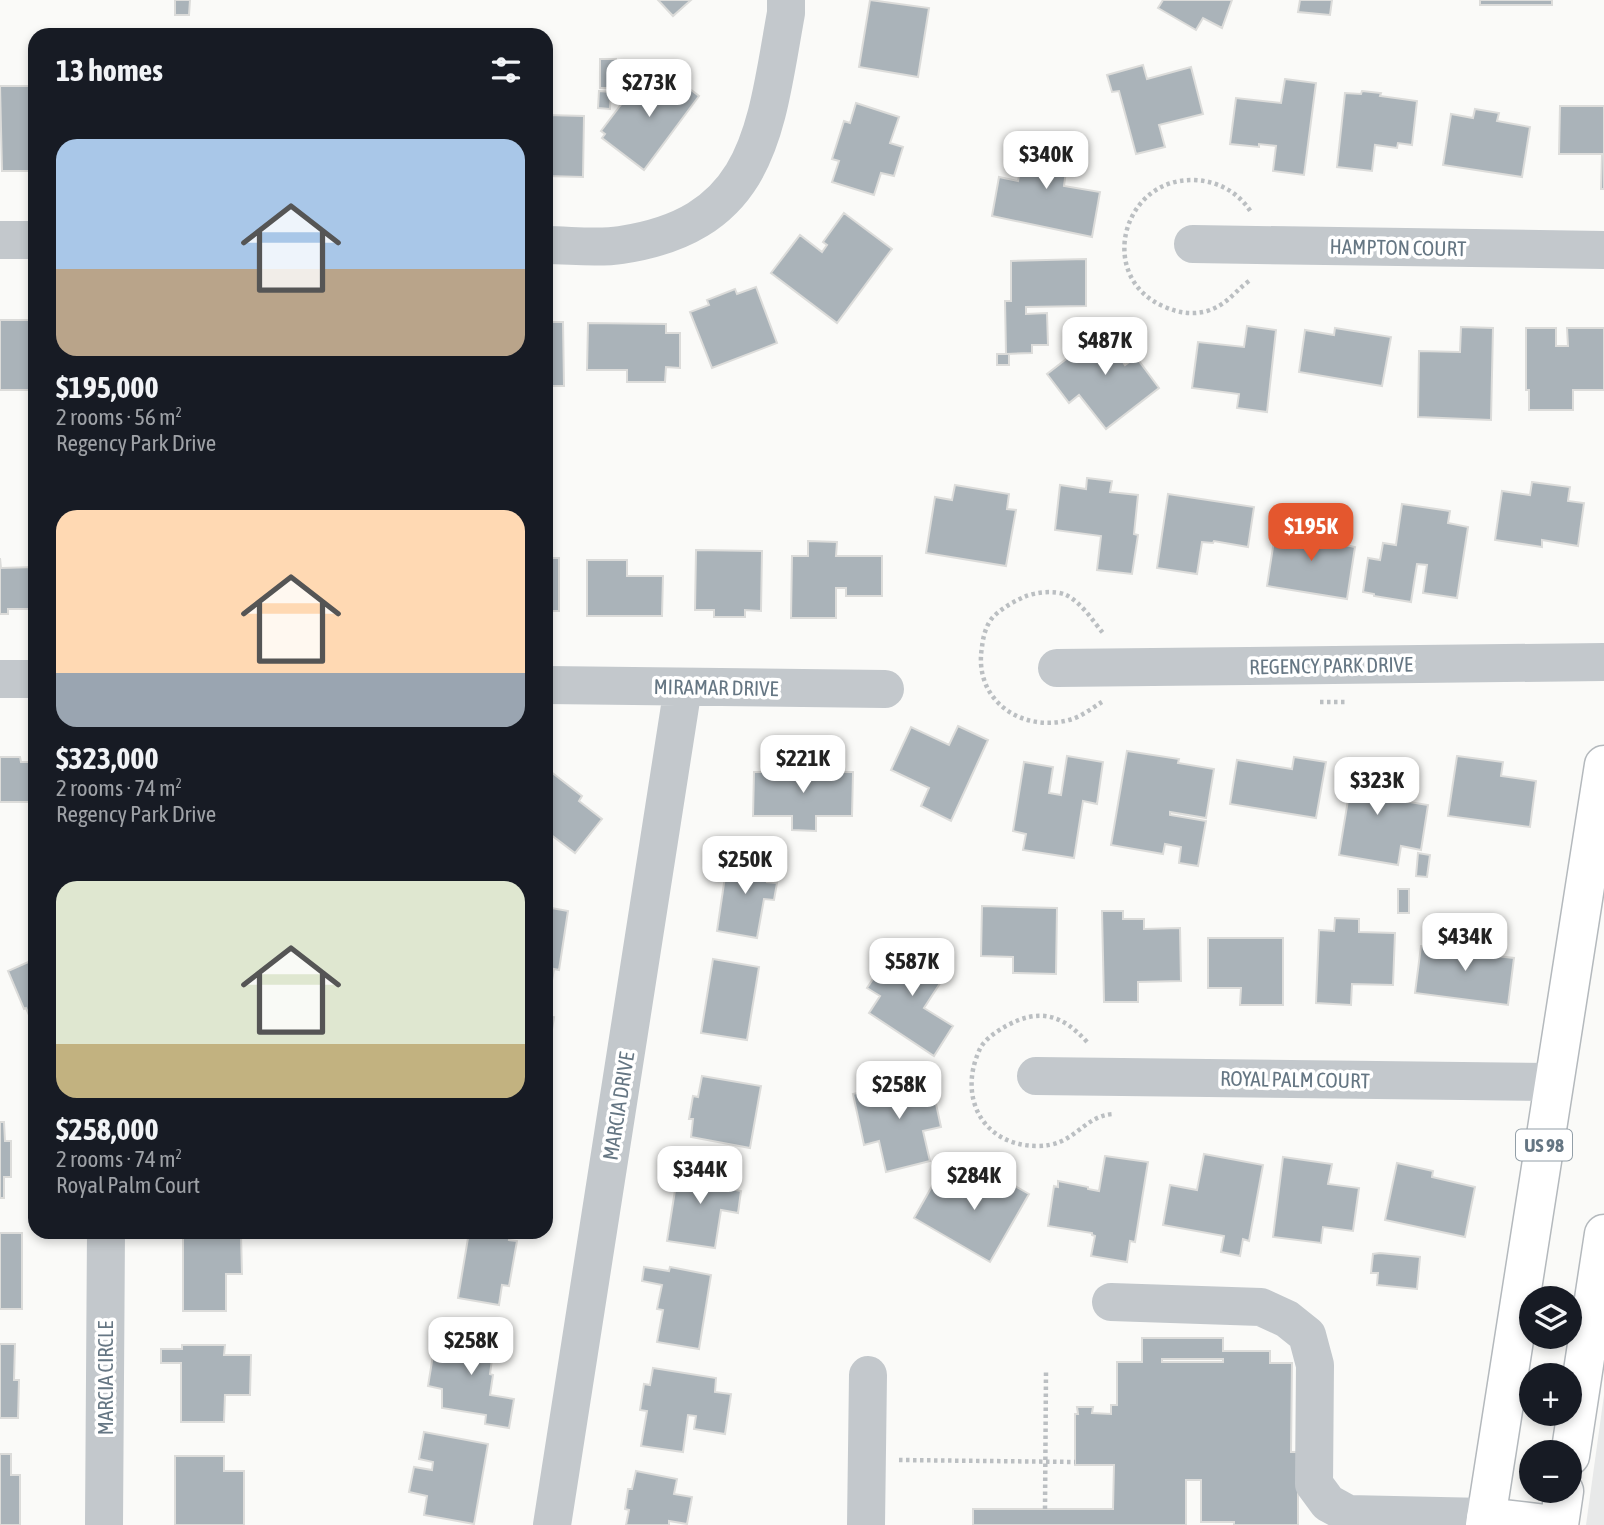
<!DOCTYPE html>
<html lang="en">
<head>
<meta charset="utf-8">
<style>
  body { margin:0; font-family:"Asap Condensed",sans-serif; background:#20242c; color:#f1f3f6; height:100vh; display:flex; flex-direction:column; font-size:26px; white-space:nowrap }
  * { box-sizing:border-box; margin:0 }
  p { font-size:23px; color:#9ea1a6 }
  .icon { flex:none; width:38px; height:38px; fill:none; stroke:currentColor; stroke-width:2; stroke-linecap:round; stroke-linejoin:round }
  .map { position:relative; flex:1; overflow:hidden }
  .details { position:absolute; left:28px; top:28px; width:525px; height:1211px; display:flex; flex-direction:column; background:#171b24; border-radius:21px; box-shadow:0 4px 10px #0003 }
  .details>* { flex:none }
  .buttons { position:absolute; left:1519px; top:1286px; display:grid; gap:14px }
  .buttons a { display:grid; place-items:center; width:63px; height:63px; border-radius:50%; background:#171b24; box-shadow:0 4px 10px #0003; font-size:35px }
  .price { position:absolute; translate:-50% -60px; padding:0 16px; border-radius:14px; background:#fff; color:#222; font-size:23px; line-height:46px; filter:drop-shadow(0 2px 4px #0008) }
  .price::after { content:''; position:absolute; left:50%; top:42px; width:21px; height:16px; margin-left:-10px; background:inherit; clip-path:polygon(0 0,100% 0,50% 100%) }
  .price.active { background:#e4572e; color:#fff }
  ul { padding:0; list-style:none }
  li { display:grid; align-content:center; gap:14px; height:371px; padding:0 28px }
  li span { display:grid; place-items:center; height:217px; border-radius:21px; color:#555 }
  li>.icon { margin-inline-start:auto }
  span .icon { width:126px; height:126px; fill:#fffc; stroke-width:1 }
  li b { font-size:30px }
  h2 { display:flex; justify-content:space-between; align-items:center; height:84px; padding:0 28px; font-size:30px }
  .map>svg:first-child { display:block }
  .built { fill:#e8e9e9 }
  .building { fill:#aab3b9; stroke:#dcdcda; stroke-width:2; fill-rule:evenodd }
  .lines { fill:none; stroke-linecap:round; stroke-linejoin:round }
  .highway-casing { stroke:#b4b9bd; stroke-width:41 }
  .path { stroke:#bbbfc2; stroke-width:4.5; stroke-dasharray:3.5 3.5; stroke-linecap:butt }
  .minor { stroke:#c3c8cc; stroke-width:38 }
  .highway { stroke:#fff; stroke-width:38 }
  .labels { text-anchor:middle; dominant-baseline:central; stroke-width:7; stroke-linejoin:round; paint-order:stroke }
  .shield { fill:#fff; stroke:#939fa8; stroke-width:2 }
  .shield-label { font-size:19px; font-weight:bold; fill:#657683 }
  .street-label { font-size:21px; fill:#657683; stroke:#fff }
</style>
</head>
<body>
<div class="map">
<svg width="1604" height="1525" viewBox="0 0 1604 1525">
  <rect width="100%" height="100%" fill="#fafaf8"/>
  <path class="built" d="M1604,1395V1525H1586Z"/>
  <path class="building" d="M175,0H190L189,15H175Z
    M658,0H691L673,16Z
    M870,0L929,8L918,77L859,67Z
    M1163,0H1232L1222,28L1203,18L1196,30L1158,8Z
    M1300,0H1332L1330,15L1298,12Z
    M1480,0H1552V5H1480Z
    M600,59H616V88H600Z
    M1143,65L1147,79L1191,67L1203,114L1159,125L1165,147L1136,154L1119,91L1112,92L1107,75Z
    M665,70L699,96L644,170L602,138L605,134L601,131L632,90L643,98Z
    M1285,79L1316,83L1304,175L1273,171L1276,146L1259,144V147L1230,144L1236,98L1281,103Z
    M0,86H30V108H35V171H2Z
    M599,91L611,92L610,109L598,108Z
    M1362,91L1381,93L1380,96L1417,101L1412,145L1398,143L1397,148L1375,145L1372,171L1337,167L1345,93L1361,94Z
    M856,103L899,117L890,143L903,147L894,176L881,173L874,195L832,182L839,161L832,159L844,121L850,123Z
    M1560,106H1604V189H1601L1602,154H1559Z
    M1475,109L1499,113L1497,121L1530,127L1522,177L1443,165L1451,114L1473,118Z
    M546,115L584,116L583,177L546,176Z
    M1027,133L1070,141L1064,186L1100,192L1092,237L992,216L999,177L1018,181Z
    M844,213L892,249L837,323L771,273L800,235L822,252L827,245L823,242Z
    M1086,259V306L1026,307V314L1047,313L1048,345H1032V353L1006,354L1005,301H1011V261Z
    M756,287L777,343L712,368L690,312L709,305L707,300L735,289L737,294Z
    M0,320H35L34,390H0Z
    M546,322H563L564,386H546Z
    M1114,322L1136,351L1123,362L1125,365L1136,357L1159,388L1106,429L1079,395L1069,403L1047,374Z
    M588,323L666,324V333H680V368L666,367L665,382H627V370H587Z
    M1247,326L1276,330L1267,412L1237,408L1239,394L1192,388L1198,342L1244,347Z
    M1461,327L1493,328L1491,420L1418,417L1419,351L1460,352Z
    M1335,328L1391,337L1382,386L1299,372L1305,330L1334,335Z
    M1526,328H1556V346H1568L1567,328H1604V390H1573V410H1529V390H1526Z
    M997,354H1009V365H997Z
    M1087,478L1112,481L1110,492L1138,495L1134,534L1138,535L1132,574L1097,570L1101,536L1055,530L1060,485L1086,489Z
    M1532,482L1570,487L1568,501L1584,503L1578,546L1542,540V547L1495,540L1502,491L1530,495Z
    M955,485L1009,494L1007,509L1016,510L1006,566L926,553L935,497L952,500Z
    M1168,494L1254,507L1248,547L1214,541L1213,543L1202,542L1197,574L1157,568Z
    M1402,504L1450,511L1448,523L1468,527L1457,598L1423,593L1427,565L1417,564L1411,602L1374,596V594L1363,592L1368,558L1380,560L1383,543L1396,545Z
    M1302,520L1326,524L1324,541L1355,547L1347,599L1267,586L1275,534L1299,538Z
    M808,541L837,542L836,556H882V596H846V588H836V618H791L792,556H808Z
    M696,550L762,551L761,611L745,610V617H714V610H695Z
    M0,558L1,568L35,567V611H30V609H8V614H0Z
    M546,558H559V611H546Z
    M587,560H627V576H663L662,616H587Z
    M958,726L988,740L951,821L921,806L929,788L891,770L911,727L949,745Z
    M1127,751L1179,759L1178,763L1214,769L1206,818L1170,812V815L1206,821L1198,866L1179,863L1181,847L1165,844L1163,854L1111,845Z
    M1067,756L1103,762L1097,804L1083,801L1074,858L1023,850L1026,834L1013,831L1024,762L1053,767L1049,793L1061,795Z
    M1457,756L1503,762L1501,776L1536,781L1530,827L1448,816Z
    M0,757H20L21,762H35V802H0Z
    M1294,757L1326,762L1316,818L1230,804L1237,760L1292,769Z
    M1348,758L1384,764L1378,797L1428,805L1421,850L1401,846L1398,865L1339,855L1348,800L1341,799Z
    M796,766H830V772H853L852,816H816V831L792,830V816H753L754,772H795Z
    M546,768L582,796L579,801L602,819L575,853L546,831Z
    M1418,853L1430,855L1427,877L1416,876Z
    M728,856L770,863L767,882L777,883L774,900L764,899L757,938L717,931Z
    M1398,889H1409V913H1398Z
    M982,906L1057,908L1056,974L1013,973V957L981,956Z
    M546,907L568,911L559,970L554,969L550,992L546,991Z
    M1102,911H1123V919H1144V929L1180,928L1181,981L1138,982V1002H1104Z
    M1335,918L1359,919V932L1395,933L1393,985L1352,984L1351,1005L1316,1003L1319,930L1334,931Z
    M1457,936L1490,940L1488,955L1514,958L1508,1005L1415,993L1421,946L1456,950Z
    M1208,938H1283V1005H1240L1241,988H1208Z
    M916,942L952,965L924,1008L953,1026L934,1056L869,1013L880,996L867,988L883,964L896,973Z
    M35,959V1029L26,1008L24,1009L8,971Z
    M713,959L759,967L747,1040L701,1033Z
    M546,1016L554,1017L546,1068Z
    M702,1076L761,1086L750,1148L691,1137L693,1119H689L693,1096L698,1097Z
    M930,1076L941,1127L923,1131L930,1161L886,1172L879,1141L864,1145L853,1094Z
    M0,1122H4L5,1141H11V1177H4V1198H0Z
    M1204,1154L1263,1165L1249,1241L1243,1239L1240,1256L1221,1252L1224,1236L1163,1225L1170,1185L1197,1190Z
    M1105,1156L1148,1162L1135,1242L1130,1241L1127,1262L1091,1256L1095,1236L1092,1235V1233L1048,1226L1054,1186L1058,1187V1181L1088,1187V1189L1099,1191Z
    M1283,1157L1332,1164L1328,1184L1359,1188L1353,1231L1323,1227L1321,1243L1273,1237Z
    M1397,1163L1433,1171L1432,1177L1475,1187L1465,1237L1385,1220Z
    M679,1165L726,1172L724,1188L741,1191L738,1213L721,1210L715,1248L667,1241Z
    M980,1166L1029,1194L990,1262L914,1218L935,1181L962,1197Z
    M469,1232H511L509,1240L517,1241L509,1286L502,1285L499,1305L458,1298Z
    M0,1233H22V1309H0Z
    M183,1234H241L242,1274H226V1311H183Z
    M1380,1253L1420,1257L1417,1289L1377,1285L1378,1273H1371L1373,1254Z
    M644,1267L669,1271L670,1267L711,1275L699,1349L657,1342L663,1310L657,1309L662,1285L642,1281Z
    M455,1324L496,1331L490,1374L493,1375L490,1395L514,1399L509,1428L485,1424L486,1415L442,1408V1389L428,1386L433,1355L450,1358Z
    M1142,1338H1223V1351H1270V1363H1292L1291,1452H1298V1525H1234V1522H1201V1480H1186V1525H973V1509H1113L1114,1465H1075V1414H1078L1077,1407H1093L1092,1413L1111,1414V1405H1117V1362H1142ZM1162,1359H1223V1362H1162Z
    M0,1344H15L14,1380H19L18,1418H0Z
    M182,1345H225L224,1355H251L250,1395H225L224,1422H181V1363H161V1349H182Z
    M653,1368L716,1378L715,1392L731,1394L725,1434L694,1429L696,1416L688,1415L683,1452L641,1446L647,1411L640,1410L644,1384L650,1385Z
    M424,1432L488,1444L474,1524L424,1515L427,1496L409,1492L414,1467L432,1470L433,1462L419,1459Z
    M0,1454H11V1475H20V1525H0Z
    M175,1456H224V1471H244V1525H175Z
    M636,1471L677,1479L674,1494L692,1497L687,1524L669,1521V1525H626L629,1510L625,1509L628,1489H632Z"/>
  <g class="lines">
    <g class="highway-casing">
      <path id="highway" d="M1570,1456L1604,1234
        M1486,1517L1554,1525
        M1485,1525L1604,765
        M1559,1525L1564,1491"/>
    </g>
    <path class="path" d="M1249,281C1234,292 1227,305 1207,311C1192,315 1179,313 1165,307C1096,279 1121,178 1194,180C1218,181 1238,192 1251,212
      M1102,702C1092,708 1081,717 1069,720C1020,733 973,699 982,647C983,637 986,625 993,617C1002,608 1013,602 1024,597C1035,592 1055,590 1066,595C1081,602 1093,621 1103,633
      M1320,702H1346
      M1087,1042C1062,1014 1039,1008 1006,1026C996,1032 983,1040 979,1051C958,1098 983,1145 1036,1146C1075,1147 1082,1116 1113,1114
      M899,1460L1075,1462
      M1045,1509L1046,1372"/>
    <path class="minor" d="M0,240H35
      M1193,244L1604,250
      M546,245C570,245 597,249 621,245C761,224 765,129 786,13V0
      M1057,668L1604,662
      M0,679H35
      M546,685L885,689
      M1036,1076L1553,1082
      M1111,1302L1261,1307L1287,1319L1307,1335L1315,1365L1314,1484L1328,1503L1348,1514L1486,1517
      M104,1525L106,1232
      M552,1525L683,687
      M866,1525L868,1375"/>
    <use href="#highway" class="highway"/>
  </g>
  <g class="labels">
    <rect class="shield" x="1516" y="1129.5" width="56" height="31" rx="5"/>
    <g class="shield-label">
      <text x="1544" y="1145">US 98</text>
    </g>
    <g class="street-label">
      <text transform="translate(1398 247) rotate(1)">HAMPTON COURT</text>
      <text transform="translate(1331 665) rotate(-1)">REGENCY PARK DRIVE</text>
      <text transform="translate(716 687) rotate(1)">MIRAMAR DRIVE</text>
      <text transform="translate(1295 1079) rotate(1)">ROYAL PALM COURT</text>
      <text transform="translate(618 1106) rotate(-81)">MARCIA DRIVE</text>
      <text transform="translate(105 1378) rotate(-90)">MARCIA CIRCLE</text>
    </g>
  </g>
</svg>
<div class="buttons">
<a><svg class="icon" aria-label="layers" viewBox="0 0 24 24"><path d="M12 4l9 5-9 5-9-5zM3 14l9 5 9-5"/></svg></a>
<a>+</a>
<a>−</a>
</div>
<b class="price" style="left:649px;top:119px">$273K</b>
<b class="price" style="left:1046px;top:191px">$340K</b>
<b class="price" style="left:1105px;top:377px">$487K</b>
<b class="price active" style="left:1311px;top:563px">$195K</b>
<b class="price" style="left:803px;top:795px">$221K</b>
<b class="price" style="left:1377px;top:817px">$323K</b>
<b class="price" style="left:745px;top:896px">$250K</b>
<b class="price" style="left:1465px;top:973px">$434K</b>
<b class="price" style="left:912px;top:998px">$587K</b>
<b class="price" style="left:899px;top:1121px">$258K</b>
<b class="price" style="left:700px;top:1206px">$344K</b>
<b class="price" style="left:974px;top:1212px">$284K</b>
<b class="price" style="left:471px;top:1377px">$258K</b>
<section class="details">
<h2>13 homes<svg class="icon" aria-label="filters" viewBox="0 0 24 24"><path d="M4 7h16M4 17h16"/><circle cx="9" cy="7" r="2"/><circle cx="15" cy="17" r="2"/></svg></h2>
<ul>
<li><span style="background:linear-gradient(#a9c7e8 60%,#b9a48a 0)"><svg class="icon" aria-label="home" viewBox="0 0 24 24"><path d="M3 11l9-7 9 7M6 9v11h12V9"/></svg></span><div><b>$195,000</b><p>2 rooms · 56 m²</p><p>Regency Park Drive</p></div></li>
<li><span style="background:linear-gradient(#ffd9b3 75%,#9aa5b1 0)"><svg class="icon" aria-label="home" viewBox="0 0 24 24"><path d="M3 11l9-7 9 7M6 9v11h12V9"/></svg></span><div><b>$323,000</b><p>2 rooms · 74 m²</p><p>Regency Park Drive</p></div></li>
<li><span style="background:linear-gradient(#dfe7d0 75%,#c2b280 0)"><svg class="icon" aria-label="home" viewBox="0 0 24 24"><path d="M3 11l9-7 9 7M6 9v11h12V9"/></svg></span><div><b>$258,000</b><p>2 rooms · 74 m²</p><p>Royal Palm Court</p></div></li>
</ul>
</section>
</div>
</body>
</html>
